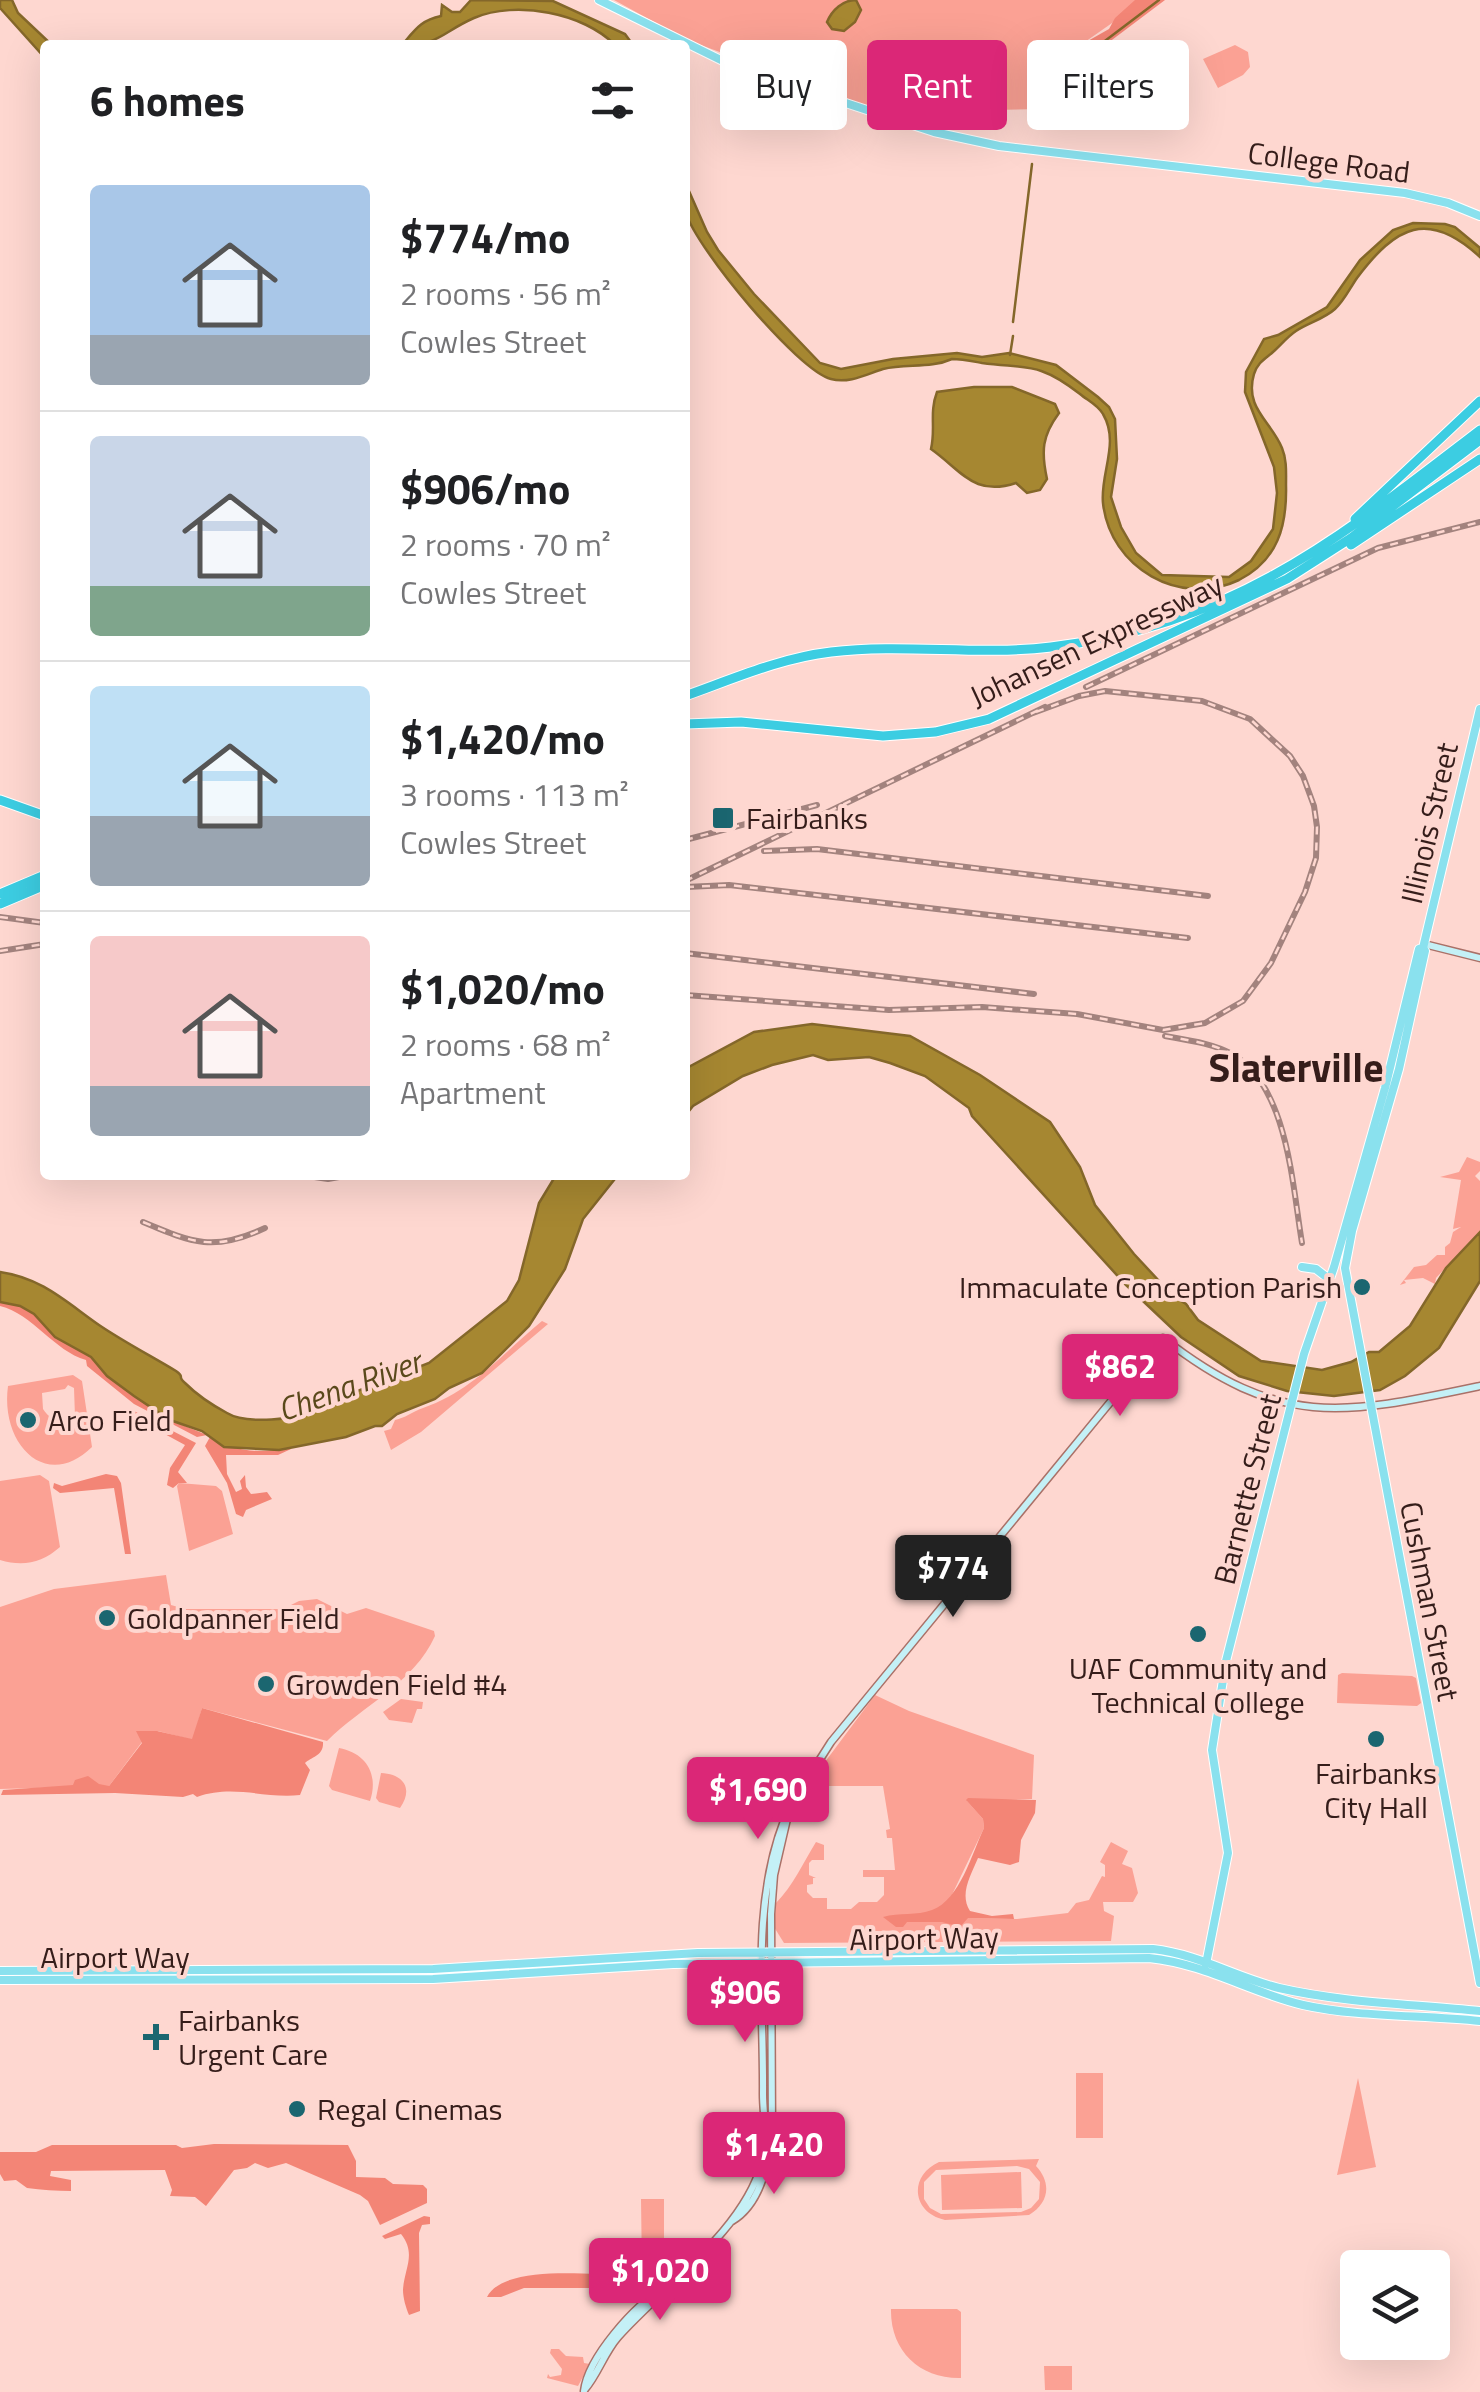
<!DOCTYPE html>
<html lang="en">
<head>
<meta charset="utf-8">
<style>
  body { margin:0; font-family:"Titillium Web",sans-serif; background:#f2f2f2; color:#202124; height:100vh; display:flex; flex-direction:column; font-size:38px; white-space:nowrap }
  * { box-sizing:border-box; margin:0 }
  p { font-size:32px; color:#757577 }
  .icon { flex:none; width:55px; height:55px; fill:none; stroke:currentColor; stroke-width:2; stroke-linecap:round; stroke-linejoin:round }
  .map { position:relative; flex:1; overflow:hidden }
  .drawer { position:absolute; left:40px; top:40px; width:650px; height:1140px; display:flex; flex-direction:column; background:#fff; border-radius:10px; box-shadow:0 10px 40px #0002 }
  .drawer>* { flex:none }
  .top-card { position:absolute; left:720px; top:40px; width:610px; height:90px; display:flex; gap:20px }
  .controls { position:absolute; left:1340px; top:2250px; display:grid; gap:20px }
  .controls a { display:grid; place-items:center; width:110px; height:110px; border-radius:10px; background:#fff; box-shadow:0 10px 40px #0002; font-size:50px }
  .price { position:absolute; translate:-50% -85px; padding:0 22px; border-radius:10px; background:#db2777; color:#fff; font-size:32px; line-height:65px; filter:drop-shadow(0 2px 5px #0008) }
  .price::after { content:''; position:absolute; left:50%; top:60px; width:30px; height:22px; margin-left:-15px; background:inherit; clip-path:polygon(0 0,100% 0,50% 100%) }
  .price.selected { background:#222; color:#fff }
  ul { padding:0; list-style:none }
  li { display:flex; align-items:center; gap:30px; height:250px; padding:0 50px }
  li+li { border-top:2px solid #e0e0e0 }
  li span { display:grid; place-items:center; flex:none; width:280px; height:200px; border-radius:10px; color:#555 }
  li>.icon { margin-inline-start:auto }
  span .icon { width:120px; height:120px; fill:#fffc; stroke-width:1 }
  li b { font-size:42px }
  h2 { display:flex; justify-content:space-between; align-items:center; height:120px; padding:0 50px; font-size:42px }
  .chip { padding:0 35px; border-radius:10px; background:#fff; box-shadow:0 10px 40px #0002; font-size:35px; line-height:90px }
  .chip.selected { background:#db2777; color:#fff }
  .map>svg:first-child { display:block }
  .green { fill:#fba194; fill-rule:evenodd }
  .forest { fill:#f38576 }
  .water { fill:#a68731; stroke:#84672a; stroke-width:2.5 }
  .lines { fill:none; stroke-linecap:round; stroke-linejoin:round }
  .stream { stroke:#84672a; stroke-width:2.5 }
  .secondary-casing { stroke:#aa7168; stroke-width:9 }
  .primary-casing { stroke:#fff; stroke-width:10 }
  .highway-casing { stroke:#fff; stroke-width:11 }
  .secondary { stroke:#c4f0f6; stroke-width:6 }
  .primary { stroke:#8ae1ee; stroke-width:8 }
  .highway { stroke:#3ccde2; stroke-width:9 }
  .rail-casing { stroke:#a3837e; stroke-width:6 }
  .rail { stroke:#fed7d0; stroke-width:2.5; stroke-dasharray:8; stroke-linecap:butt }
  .poi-dot { fill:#1b6670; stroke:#fed7d0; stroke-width:4 }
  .labels { text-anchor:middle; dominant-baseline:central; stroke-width:8; stroke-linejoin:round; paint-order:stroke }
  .street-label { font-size:30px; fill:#351d1a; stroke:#fed7d0 }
  .poi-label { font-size:30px; fill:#351d1a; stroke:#fed7d0; text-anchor:start }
  .water-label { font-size:32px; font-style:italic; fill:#5a491b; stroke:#fed7d0 }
  .district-label { font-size:40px; font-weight:bold; fill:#351d1a; stroke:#fed7d0 }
</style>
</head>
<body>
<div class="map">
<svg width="1480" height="2392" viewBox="0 0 1480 2392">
  <rect width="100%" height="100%" fill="#fed7d0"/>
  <path class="green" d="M614,0H1145L1072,51L1043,109L883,112L687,40Z
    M1235,45L1248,52L1250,67L1243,75L1218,88L1203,59Z
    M1467,1157L1480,1162V1171L1475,1176L1480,1181V1231L1436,1278L1435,1284L1423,1278L1404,1280L1406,1283L1400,1285L1414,1267L1426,1265L1437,1255H1445V1247L1450,1243L1453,1232L1461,1227L1453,1229L1461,1180L1440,1177L1459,1172Z
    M542,1321L548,1324L421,1432L391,1450L384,1431L391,1429L395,1420C405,1418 412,1412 423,1408C473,1391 505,1351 542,1321Z
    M73,1375L82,1381L92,1447C46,1492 0,1444 8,1386ZM68,1385L74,1388L75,1417C62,1425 51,1421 43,1409L42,1393L65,1389Z
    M40,1475L49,1481L60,1547C42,1563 23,1567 0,1560V1481Z
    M179,1483L216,1486L222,1491L233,1534L189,1551L177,1486Z
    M166,1575L171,1605L185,1609H283L299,1601L317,1599L347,1614L366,1608L434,1631L435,1636C414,1683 362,1706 327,1741L202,1708L193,1740L158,1731L142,1742L109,1786L0,1789V1607L54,1589Z
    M1342,1673L1412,1676L1416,1678L1421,1703L1417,1706L1337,1703L1338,1675Z
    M875,1695L909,1711L1034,1755L1032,1799L967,1801L983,1819L984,1828L949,1901L968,1918L1017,1919L1068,1913L1076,1903L1089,1900L1102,1876L1105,1877V1865L1100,1862L1111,1842L1128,1851L1122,1864L1132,1868L1138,1893L1133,1902H1103L1104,1911L1114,1916L1111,1941L784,1943L774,1927L776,1903C793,1886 803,1863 816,1842L824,1845V1860H812L809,1863V1875L816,1878H813V1884L807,1885V1892L813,1898H827V1909H851L859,1902H877L884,1895V1877H863V1870H895L892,1838H887L886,1830L890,1829L883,1786H819V1798L807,1797L819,1770Z
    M401,1699L423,1702L422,1709H417L412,1723L389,1720L383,1712Z
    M339,1748C366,1753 379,1774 370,1801L332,1790L329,1786Z
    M381,1773C403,1774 414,1788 400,1808L379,1802L376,1798Z
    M1076,2073H1103V2138H1076Z
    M1358,2078L1376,2167L1337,2175Z
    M1039,2159L1036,2166C1052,2183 1049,2203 1029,2215L945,2220C912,2213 908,2176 939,2162ZM1017,2166L1029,2169L1040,2182L1039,2199L1031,2208L1021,2212L941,2214L930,2208L924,2199V2182L936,2170Z
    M1021,2172L1022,2208L942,2210L941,2175Z
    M641,2199H664V2251L688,2254L659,2279L642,2272Z
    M891,2309H957L961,2312V2378C920,2379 890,2351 891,2309Z
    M551,2349H559L566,2356L583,2357L584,2363L590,2364L578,2386L547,2378L548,2374L550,2377L561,2375L562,2369L550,2353Z
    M1044,2366H1072V2390H1045Z"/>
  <path class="forest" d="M1135,0H1165L1088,58L1078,76L1082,81L1146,106L1142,117L1135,105L1122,102L1102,113H1032L1030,108L1039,106L1079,46L1109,29L1115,18Z
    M0,1302L20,1306L34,1314L50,1331L91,1356L107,1376L134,1396L170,1420L207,1435L197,1437L134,1404L87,1366L86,1360C54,1351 33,1314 0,1306Z
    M134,1411L196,1443L178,1472L187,1483H179L173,1488L167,1485L170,1468L185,1445L137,1419Z
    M210,1437C231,1451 264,1455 288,1447L291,1449L278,1455H226L227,1474L236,1492L242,1489L240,1481L245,1475L246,1487L251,1494L267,1492L272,1499L246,1510L243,1517L236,1514L227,1483L205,1446Z
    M106,1474L117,1476L121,1483L131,1554H125L114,1488L60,1493L53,1488L54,1483L62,1486Z
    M202,1708L323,1742C324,1756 311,1757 305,1763L310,1770L300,1795C265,1799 233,1784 197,1797L193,1794L183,1797L115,1793L1,1795L3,1790L73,1785L75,1780L88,1776L99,1784L109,1786L142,1743L136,1731H157L192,1739Z
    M968,1798L1036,1800L1035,1813L1021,1840L1019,1862L1010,1865L978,1858C971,1875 959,1894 970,1911L992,1916L1013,1914L1014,1919L968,1918L960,1927L942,1922H907L903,1927H896L883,1917C899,1912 917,1916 932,1910C960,1900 972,1853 984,1828L983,1819L966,1800Z
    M214,2144L348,2145L356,2161V2177L385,2178L393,2184L423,2185L427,2189V2203L380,2225L368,2201L360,2195L286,2163L268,2168L255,2163L247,2168L234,2170L206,2206L195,2197L170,2196L172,2190L165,2170L51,2171L50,2176L71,2180V2191C57,2191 41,2190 27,2188L16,2180L4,2181L0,2174V2152H36L52,2145H176L182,2148Z
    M424,2216L430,2217V2224L422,2225L419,2233L420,2311L409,2315C406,2308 403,2298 403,2290C404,2269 417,2254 401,2234L385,2239L382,2236Z
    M623,2275L639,2277L644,2283L642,2286L629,2288H524L501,2297H487C504,2264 590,2275 623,2275Z"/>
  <path class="water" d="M0,0H12L18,13L52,45H45V58L0,8Z
    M471,0L553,1L625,34L633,45H615C584,13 516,0 474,18C442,32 440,45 402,45C415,30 421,20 441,16L442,5L452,12H460Z
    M856,0L861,10L855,22L844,31L832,29L827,22C832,10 843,0 856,0Z
    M685,182L707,232L718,250L754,294L820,363L841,369L893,359L957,353L982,357L1009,353L1056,365L1098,397L1109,407L1115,419L1117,459L1111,497L1121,527L1136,553L1162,575L1229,577L1251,561L1273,529L1277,493L1274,467L1245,392L1246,372L1264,339L1278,335L1327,307L1360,260L1393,230L1413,223L1445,224L1455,227L1480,248V257C1428,209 1396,226 1357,278C1350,288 1344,301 1335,309C1324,319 1308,323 1296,331C1287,337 1281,345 1273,352C1265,359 1258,362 1254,374C1244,408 1271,421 1282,448C1287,460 1286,473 1286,485C1287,526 1278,560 1239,580C1180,608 1110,568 1103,503C1100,473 1120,443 1103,414C1098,405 1087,400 1080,394C1039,362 1029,369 982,363C971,361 962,359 952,359C930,369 906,363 883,369C867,374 849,384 831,379C798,371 696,248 686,213C683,203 685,192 685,182Z
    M974,387H1012L1055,404L1059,413C1042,436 1041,451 1047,479L1040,490L1027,493L1016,483C974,497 962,471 931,449C936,428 929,413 937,392Z
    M812,1024L910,1036L980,1075L1050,1122L1080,1167L1095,1205L1134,1254L1173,1296L1186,1304L1198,1320L1261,1361L1322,1370L1351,1362L1369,1352H1379L1410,1326L1446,1268L1480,1232V1281L1439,1348L1405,1376L1380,1390L1334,1396L1287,1391L1239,1376L1181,1337L1125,1284L972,1116L969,1108L925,1076L890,1063L869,1057L828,1060L813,1055L772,1065L743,1076L693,1106L685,1116V1069L754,1032Z
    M556,1175H618L583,1219L565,1269L529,1326L482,1373L449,1388L435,1399L397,1414L382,1426H375L346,1437L279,1450L224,1447L202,1431L170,1420L134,1396L107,1376L91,1357L55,1337L34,1314L20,1306L0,1302V1272C42,1278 66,1302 99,1325C124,1342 153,1357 176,1371C186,1378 176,1375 185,1383C196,1394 212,1405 227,1413C245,1424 299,1421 314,1408L429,1363L507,1301L519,1280L539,1203Z"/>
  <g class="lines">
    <path class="stream" d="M1052,107L1085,56L1159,0
      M1013,322L1032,164
      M1010,355L1013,336"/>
    <g class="secondary-casing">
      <path id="secondary" d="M1424,944L1480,958
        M732,2221C761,2204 769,2163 772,2132L771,1914L774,1875L787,1819
        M585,2389C598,2374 604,2353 618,2337C663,2286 743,2232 762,2163C769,2140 763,2117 763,2094C764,2005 751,1906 784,1821L789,1818L810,1775L831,1742L1163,1338C1280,1429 1343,1415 1480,1386
        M584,2391C588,2358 635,2304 664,2289"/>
    </g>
    <g class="primary-casing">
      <path id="primary" d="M599,0L733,66L934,132L999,146L1405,193L1448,203L1480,216
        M1480,709L1423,948L1425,951L1399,1069L1352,1231L1345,1268L1480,1983
        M1302,1267L1316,1269L1329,1279
        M1206,1964L1228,1853L1212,1750L1226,1661L1304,1354L1334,1267L1385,1088L1419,949L1423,948
        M0,1971L433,1969L698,1953L1153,1949C1198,1954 1235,1977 1279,1988C1344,2003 1414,2004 1480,2011
        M0,1980L433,1979L673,1964L1149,1958C1206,1964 1249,1992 1303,2005C1356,2017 1424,2015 1480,2021"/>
    </g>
    <g class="highway-casing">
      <path id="highway" d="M1355,519L1480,401
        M1351,545L1480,459
        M685,696C733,679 780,658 831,652C904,643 978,656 1051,647C1236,624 1339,538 1480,430
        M685,724L741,722L883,736L935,732L989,719L1287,579L1351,538L1480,440
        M0,800L45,816
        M0,894L45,875
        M0,904L45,885"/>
    </g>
    <use href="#secondary" class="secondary"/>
    <use href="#primary" class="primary"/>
    <use href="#highway" class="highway"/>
    <g class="rail-casing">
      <path id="rail" d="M1086,687L1378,548L1480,522
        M685,840L817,805
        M764,851L817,849L1208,896
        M685,881L1045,707
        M686,887L729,885L1188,938
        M0,917L45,923
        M0,951L45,944
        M685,953L1034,994
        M685,995L889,1010L982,1007L1077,1014L1163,1030L1205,1023L1243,1001L1271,963L1305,892L1316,858L1317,827L1314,806L1303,776L1290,756L1250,719L1202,701L1105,691L1079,696L1033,713
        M1165,1036C1187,1040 1212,1043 1232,1054C1288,1086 1292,1184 1302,1243
        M301,1175L328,1179L350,1175
        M143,1222C193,1243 214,1252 265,1228"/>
    </g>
    <use href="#rail" class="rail"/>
  </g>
  <g class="poi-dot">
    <rect x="711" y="806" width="24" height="24" rx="5"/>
    <circle cx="1362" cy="1287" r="10"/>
    <circle cx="28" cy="1420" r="10"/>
    <circle cx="107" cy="1618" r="10"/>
    <circle cx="1198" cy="1634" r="10"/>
    <circle cx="266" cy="1684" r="10"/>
    <circle cx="1376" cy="1739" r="10"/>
    <path d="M151 2022h10v10h10v10h-10v10h-10v-10h-10v-10h10z"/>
    <circle cx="297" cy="2109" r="10"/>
  </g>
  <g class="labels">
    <g class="street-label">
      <text transform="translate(1329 162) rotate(7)">College Road</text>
      <text transform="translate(1096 640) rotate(-25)">Johansen Expressway</text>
      <text transform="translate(1429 823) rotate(-77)">Illinois Street</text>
      <text transform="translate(1247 1489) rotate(-76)">Barnette Street</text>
      <text transform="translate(1430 1601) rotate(79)">Cushman Street</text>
      <text transform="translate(924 1938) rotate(-1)">Airport Way</text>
      <text x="115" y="1957">Airport Way</text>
    </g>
    <g class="poi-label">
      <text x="746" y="818">Fairbanks</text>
      <text x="1342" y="1287" text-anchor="end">Immaculate Conception Parish</text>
      <text x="48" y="1420">Arco Field</text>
      <text x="127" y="1618">Goldpanner Field</text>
      <text x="1198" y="1668" text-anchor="middle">UAF Community and<tspan x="1198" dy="34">Technical College</tspan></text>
      <text x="286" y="1684">Growden Field #4</text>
      <text x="1376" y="1773" text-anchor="middle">Fairbanks<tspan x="1376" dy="34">City Hall</tspan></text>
      <text x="178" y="2020">Fairbanks<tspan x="178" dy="34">Urgent Care</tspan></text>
      <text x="317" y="2109">Regal Cinemas</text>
    </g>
    <g class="water-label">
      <text transform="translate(349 1385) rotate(-20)">Chena River</text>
    </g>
    <g class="district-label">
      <text x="1296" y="1067">Slaterville</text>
    </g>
  </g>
</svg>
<div class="controls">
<a><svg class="icon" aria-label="layers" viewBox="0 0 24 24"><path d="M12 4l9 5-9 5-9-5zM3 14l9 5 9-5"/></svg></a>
</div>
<b class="price" style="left:1120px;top:1419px">$862</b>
<b class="price selected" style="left:953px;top:1620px">$774</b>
<b class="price" style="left:758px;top:1842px">$1,690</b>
<b class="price" style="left:745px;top:2045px">$906</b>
<b class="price" style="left:774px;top:2197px">$1,420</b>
<b class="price" style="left:660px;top:2323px">$1,020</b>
<div class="top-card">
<a class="chip">Buy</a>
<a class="chip selected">Rent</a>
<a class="chip">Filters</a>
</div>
<section class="drawer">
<h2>6 homes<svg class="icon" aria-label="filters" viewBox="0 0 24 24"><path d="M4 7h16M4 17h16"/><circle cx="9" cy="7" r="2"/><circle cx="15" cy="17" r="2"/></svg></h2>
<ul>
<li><span style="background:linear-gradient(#a9c7e8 75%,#9aa5b1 0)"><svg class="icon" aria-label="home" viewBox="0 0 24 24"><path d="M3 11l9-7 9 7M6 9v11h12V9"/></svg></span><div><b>$774/mo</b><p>2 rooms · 56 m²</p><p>Cowles Street</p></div></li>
<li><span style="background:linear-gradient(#c9d6e8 75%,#7fa58c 0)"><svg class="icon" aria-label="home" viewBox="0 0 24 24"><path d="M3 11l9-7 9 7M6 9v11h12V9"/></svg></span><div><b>$906/mo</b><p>2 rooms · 70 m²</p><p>Cowles Street</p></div></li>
<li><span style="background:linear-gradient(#bfe0f5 65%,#9aa5b1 0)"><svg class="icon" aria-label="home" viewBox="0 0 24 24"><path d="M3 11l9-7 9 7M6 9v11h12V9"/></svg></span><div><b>$1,420/mo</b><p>3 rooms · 113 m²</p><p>Cowles Street</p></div></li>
<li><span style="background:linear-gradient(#f6c9c9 75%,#9aa5b1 0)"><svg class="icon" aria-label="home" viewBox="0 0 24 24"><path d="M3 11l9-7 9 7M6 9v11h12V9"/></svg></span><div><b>$1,020/mo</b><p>2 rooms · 68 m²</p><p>Apartment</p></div></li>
</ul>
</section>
</div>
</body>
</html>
